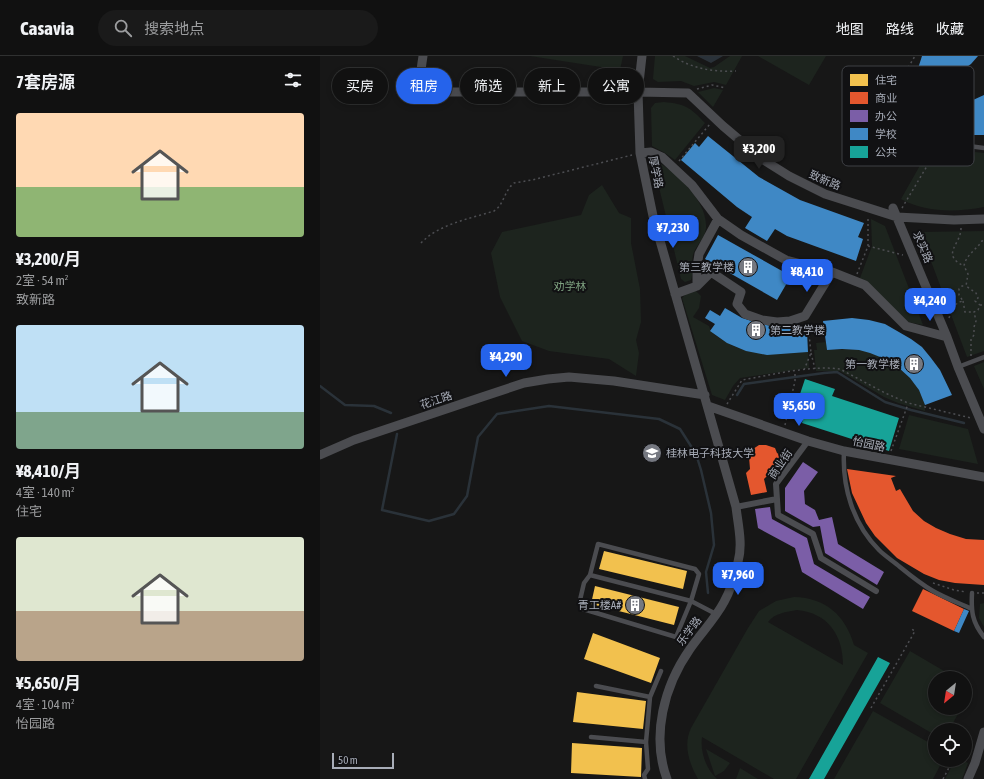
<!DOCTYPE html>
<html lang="zh">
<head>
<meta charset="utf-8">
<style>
  body { margin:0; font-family:"Asap Condensed","Noto Sans SC",sans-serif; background:#1a1a1a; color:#f1f3f6; height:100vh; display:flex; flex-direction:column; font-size:15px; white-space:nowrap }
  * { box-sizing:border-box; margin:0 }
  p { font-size:13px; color:#9c9d9f }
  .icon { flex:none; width:22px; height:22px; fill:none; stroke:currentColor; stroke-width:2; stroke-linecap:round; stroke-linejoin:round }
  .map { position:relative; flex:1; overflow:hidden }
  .side { display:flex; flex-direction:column; background:#111; width:320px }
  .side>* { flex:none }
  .banner { position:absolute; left:12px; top:12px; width:380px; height:36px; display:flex; gap:8px }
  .needle { width:26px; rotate:210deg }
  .tools { position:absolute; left:608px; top:615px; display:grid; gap:8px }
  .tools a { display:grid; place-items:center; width:44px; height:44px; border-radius:50%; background:#111; box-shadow:0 2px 6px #0003,0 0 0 1px #303131; font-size:20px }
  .scale { position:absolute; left:12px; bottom:10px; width:62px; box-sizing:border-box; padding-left:4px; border:2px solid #a8adb8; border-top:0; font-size:11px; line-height:14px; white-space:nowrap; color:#a8adb8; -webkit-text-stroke:3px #111113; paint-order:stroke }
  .price { position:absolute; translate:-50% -34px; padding:0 9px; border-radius:8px; background:#2563eb; color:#fff; font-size:13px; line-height:26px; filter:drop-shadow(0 1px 2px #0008) }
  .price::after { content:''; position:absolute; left:50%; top:24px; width:12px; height:9px; margin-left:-6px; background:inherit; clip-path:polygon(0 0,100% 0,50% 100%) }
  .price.on { background:#222; color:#fff }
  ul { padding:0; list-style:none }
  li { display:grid; align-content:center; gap:8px; height:212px; padding:0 16px }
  li span { display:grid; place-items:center; height:124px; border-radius:4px; color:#555 }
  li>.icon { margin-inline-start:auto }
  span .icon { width:72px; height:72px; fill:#fffc; stroke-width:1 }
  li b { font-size:17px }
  h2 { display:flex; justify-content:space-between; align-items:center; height:48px; padding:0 16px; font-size:17px }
  .chip { padding:0 14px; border-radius:18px; background:#111; box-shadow:0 2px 6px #0003,0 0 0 1px #303131; font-size:14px; line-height:36px }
  .chip.on { background:#2563eb; color:#fff }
  header { display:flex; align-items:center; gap:24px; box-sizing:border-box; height:56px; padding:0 20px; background:#111; border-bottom:1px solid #303131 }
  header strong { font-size:19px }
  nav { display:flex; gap:22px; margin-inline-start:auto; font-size:14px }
  .search { width:280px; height:36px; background:#1a1a1a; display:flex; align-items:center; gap:10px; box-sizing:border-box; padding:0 14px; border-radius:22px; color:#9c9d9f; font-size:15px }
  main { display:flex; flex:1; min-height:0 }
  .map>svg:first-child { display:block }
  .green { fill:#1d241e; fill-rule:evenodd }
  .water { fill:#2a3239 }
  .homes { fill:#f2c14e }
  .shops { fill:#e4572e }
  .offices { fill:#7b5ea7 }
  .schools { fill:#3f88c5 }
  .public { fill:#17a398 }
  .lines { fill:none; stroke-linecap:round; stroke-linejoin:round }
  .stream { stroke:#2a3239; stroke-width:2.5 }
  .path { stroke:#4d4e52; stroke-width:1.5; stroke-dasharray:2 3; stroke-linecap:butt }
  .service { stroke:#4b4c50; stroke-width:4.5 }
  .pedestrian { stroke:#4b4c50; stroke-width:6 }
  .minor { stroke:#4b4c50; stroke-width:9 }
  .labels { text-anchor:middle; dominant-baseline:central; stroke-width:4; stroke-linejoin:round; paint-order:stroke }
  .street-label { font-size:11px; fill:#a8adb8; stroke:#111113 }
  .poi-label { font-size:11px; fill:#a8adb8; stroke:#111113; text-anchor:end }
  .park-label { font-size:11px; fill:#7fa381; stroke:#111113 }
  .key { fill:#111113; stroke:#3e4045; stroke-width:1 }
  .key-label { font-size:11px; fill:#a8adb8 }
</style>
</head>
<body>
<header>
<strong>Casavia</strong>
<div class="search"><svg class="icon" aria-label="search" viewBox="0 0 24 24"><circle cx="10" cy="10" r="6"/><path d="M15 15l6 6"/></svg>搜索地点</div>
<nav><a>地图</a><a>路线</a><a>收藏</a></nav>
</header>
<main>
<section class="side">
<h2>7套房源<svg class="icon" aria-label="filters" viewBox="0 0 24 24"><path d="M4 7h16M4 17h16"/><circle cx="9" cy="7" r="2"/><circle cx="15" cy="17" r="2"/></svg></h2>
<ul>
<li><span style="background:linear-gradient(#ffd9b3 60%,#8fb573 0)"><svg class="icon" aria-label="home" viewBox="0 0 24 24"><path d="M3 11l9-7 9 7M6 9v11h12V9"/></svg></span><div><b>¥3,200/月</b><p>2室 · 54 m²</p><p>致新路</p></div></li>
<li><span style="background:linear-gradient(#bfe0f5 70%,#7fa58c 0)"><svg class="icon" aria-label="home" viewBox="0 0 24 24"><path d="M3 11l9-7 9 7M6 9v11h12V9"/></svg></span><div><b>¥8,410/月</b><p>4室 · 140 m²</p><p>住宅</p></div></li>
<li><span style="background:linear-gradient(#dfe7d0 60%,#b9a48a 0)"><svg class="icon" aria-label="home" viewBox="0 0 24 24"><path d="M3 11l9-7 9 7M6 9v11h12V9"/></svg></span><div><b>¥5,650/月</b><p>4室 · 104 m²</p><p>怡园路</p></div></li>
</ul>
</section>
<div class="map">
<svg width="664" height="723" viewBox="0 0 664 723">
  <rect width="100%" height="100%" fill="#171717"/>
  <path class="green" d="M210,0H303L300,14Z
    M335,0H365L390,12L394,11L410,0H422L406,29L394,26L374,30L361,25L338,26L333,23Z
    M438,0H506L489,29Z
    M394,32L403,34L393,51L378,36Z
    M344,46C365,48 370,51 385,67L355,104L345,97L332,90L331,52L335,47Z
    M655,96L664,97V151C637,156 606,157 581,143L607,97L653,106Z
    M332,102C354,115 388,144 386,172C385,183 375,190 373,199C371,208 374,215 371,224L365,226L361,223Z
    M282,129L299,157L311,162V187L320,233L321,266L316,284L319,297L316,320L289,303L229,295L202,285L180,241L171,197L182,176L261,159L269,139Z
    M551,163L565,170L603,269L588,266L547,225L540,222L552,190Z
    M664,175V295L647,301L600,176Z
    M376,235L381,240L379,252L373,261L389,270C391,277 395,279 401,283C429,302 456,298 488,296L489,312L420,322L413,330L405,344L392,339L362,242L368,236Z
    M506,286L507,294C521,293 537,292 551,297C572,304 607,329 605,355L578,347L564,341L520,315H496L494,294H497L496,287Z
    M664,306V333L654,310Z
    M589,359L648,373L658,408L579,393Z
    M474,541C506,542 525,559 534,589L548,597L476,723H454L382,681C380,696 386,713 397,723H378C369,707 363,689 371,672L428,572L439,555L456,545ZM477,554C508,557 523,579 523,609L448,566C455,557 466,556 477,554Z
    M664,547V571L659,562L660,548Z
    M590,595L636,622H615V652H628L638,658L629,674H615V679L560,647Z
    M553,655L615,690V704H623L613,723H514Z
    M386,693L410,707L404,715L395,720Z
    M635,704H642L648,707L642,723H625Z
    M420,712L438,723H416Z"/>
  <path class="water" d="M377,0H403L391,7Z"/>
  <path class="homes" d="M284,495L367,515L363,533L279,513Z
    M275,530L359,551L354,569L271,548Z
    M273,577L340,602L331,627L264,603Z
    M257,636L326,645L323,673L253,666Z
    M252,687L322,692L321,721L251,717Z"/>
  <path class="shops" d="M439,389H446L455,392L457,397L465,402L444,423L447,436L431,439L426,417L430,413L429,401L433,393Z
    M527,413L576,420L571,422L576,435L580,433L593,455L604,465L616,472L630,478L646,483L664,484V529L635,527L619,524L604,518L577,502L555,480L546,467L532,437Z
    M603,533L644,553L634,575L592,555Z"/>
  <path class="offices" d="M483,406L498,416L484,435L485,448L495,454L499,464L512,461L518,488L564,516L557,529L505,497L500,470L493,471L465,455V432Z
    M450,451L452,463L487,482L494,508L550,541L543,553L482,516L475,492L438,472L435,453Z"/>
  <path class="schools" d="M602,0H658L651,8L635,19L634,27L637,36L644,42L653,44L664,39V79H651L630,74L609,65L599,56L594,42V25Z
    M388,80L439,121L480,144L544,167L538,181L543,183L536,205L467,180L455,173L447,185L425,172L432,161L417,151L361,104L375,87L379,91Z
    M398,179L471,220L457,244L385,203Z
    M405,252L422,262L438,267L460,272L479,267L480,276L487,275L488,296L447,299L426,295L407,287L390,275L395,268L385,262L390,254L400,260Z
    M532,262L549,264L565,268L591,283L602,291L611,302L620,314L632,339L605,349L599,334L590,322L579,312L565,303L550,297L539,294L522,293L507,294L503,265Z
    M644,553L649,555L639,577L634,575Z"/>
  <path class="public" d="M485,323L515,333L512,340L579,362L569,395L482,367L484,359L474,356Z
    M558,601L570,607L504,723H489Z"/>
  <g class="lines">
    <path class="stream" d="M0,330L25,349L54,350L71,357
      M417,339L424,328L504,317L517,316L565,346L591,354L644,367
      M77,378L62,454L109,465L134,458L147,440L158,381L177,358L229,350L339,363L360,373L376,398L381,414L391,457L394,489L386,516L388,537"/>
    <path class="path" d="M353,0C372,13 394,16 416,15
      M377,33L392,29L406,32
      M568,46L595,0
      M359,105L390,68
      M582,152L619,90
      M641,172C641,189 620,198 644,210
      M101,187C119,168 149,163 174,155C184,149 184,135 194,127L212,124L312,99
      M548,190L583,199
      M537,218L548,190V161
      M643,245L645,256H654
      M660,249H664
      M629,262C632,253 634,247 643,245L639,239V233L642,230H646
      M491,297L495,313
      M651,300V283L654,279V271L656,265L654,256L658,254L660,249L655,245L658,242L656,237L646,230L648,218L644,210C646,198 658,193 664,182
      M484,314L491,297L488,268
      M407,348L422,324C451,319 491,309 520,313L565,337L588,347L651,362
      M465,369L475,325V316
      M571,395L588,348
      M613,527L634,534L646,536
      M657,537H664
      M551,652L595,575L590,572
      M623,723L633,704"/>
    <path class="service" d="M565,51C568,55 571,60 575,63C595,82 637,89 664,92
      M638,311L664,301
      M524,395C522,431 533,468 559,494C565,500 573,505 580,511C591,520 601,528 613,535C625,542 639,547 652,553
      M278,488L375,513L379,518L371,545L356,581L263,553L260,544L264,527L270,519Z
      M270,519L371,545L396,558
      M652,537C651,555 652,566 664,581
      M276,630L330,641
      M271,681L326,686
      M325,723L324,719L328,713L326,686L330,641L341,615"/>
    <path class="pedestrian" d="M488,385L456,428L458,459L493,478L501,502L556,535
      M416,451L457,443"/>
    <path class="minor" d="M103,0C101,16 95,31 115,36H318L368,37L403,70L442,103L469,120L505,138L577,161L634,164L664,163
      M322,0L318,36L320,97L333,160L416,451C418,469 423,488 418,506C415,519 411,534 404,546C395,563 381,577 370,593C344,630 331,680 347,723
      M320,97L331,96L342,101L372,129L398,163L421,179L466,204L512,216
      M573,152L627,281L638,311L664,373
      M377,230V211L379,198L398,163
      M355,238L377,230L391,216L421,236L417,248L425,258L442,264L457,266L470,265L485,260L512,216L545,229L586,270L627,281
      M388,350L488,385L524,395L664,421
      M0,399L34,384L162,341L204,327L228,323L249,321L294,325L385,339
      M648,723L655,707L664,676"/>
  </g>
  <defs>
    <g id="building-disc" transform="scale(1)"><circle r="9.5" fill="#757880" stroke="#111113"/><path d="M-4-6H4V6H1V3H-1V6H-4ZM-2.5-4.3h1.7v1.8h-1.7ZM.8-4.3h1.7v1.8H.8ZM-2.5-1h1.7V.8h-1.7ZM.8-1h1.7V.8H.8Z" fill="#fff"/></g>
    <g id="university-disc" transform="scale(1)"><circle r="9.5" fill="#757880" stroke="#111113"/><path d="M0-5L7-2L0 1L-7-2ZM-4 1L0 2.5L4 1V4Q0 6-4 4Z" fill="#fff"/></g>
  </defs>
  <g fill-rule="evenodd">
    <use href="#building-disc" x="428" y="211"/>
    <use href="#building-disc" x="436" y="274"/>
    <use href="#building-disc" x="594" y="308"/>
    <use href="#university-disc" x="332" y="397"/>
    <use href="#building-disc" x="315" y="549"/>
  </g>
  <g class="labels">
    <g class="street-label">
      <text transform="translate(336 116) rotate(78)">厚学路</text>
      <text transform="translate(505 124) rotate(23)">致新路</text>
      <text transform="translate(603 191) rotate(67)">求实路</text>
      <text transform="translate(116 344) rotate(-18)">花江路</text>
      <text transform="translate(549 388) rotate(12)">怡园路</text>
      <text transform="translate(460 408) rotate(-56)">商业街</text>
      <text transform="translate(369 575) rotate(-53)">乐学路</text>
    </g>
    <g class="poi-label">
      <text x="414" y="211">第三教学楼</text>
      <text x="450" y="274" text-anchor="start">第二教学楼</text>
      <text x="580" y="308">第一教学楼</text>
      <text x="346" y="397" text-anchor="start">桂林电子科技大学</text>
      <text x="301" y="549">青工楼A#</text>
    </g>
    <g class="park-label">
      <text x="250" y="230">劝学林</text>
    </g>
  </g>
  <rect x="522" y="10" width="132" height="100" rx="6" class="key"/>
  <rect x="530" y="18" width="18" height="12" fill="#f2c14e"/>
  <rect x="530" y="36" width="18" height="12" fill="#e4572e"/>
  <rect x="530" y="54" width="18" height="12" fill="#7b5ea7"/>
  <rect x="530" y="72" width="18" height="12" fill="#3f88c5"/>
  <rect x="530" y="90" width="18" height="12" fill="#17a398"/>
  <g class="key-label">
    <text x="555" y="28">住宅</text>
    <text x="555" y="46">商业</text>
    <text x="555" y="64">办公</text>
    <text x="555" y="82">学校</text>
    <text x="555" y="100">公共</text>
  </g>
</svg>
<div class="tools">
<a><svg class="needle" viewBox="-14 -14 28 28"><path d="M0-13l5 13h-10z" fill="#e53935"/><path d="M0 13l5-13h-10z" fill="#9c9d9f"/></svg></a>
<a><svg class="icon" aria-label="locate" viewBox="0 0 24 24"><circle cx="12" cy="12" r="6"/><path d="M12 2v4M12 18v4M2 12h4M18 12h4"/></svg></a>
</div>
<div class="scale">50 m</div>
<b class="price on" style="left:439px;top:114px">¥3,200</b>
<b class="price" style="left:353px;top:193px">¥7,230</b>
<b class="price" style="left:487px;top:237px">¥8,410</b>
<b class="price" style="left:610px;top:266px">¥4,240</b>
<b class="price" style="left:186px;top:322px">¥4,290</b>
<b class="price" style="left:479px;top:371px">¥5,650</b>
<b class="price" style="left:418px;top:540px">¥7,960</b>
<div class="banner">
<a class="chip">买房</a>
<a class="chip on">租房</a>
<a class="chip">筛选</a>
<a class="chip">新上</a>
<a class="chip">公寓</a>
</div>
</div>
</main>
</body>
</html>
